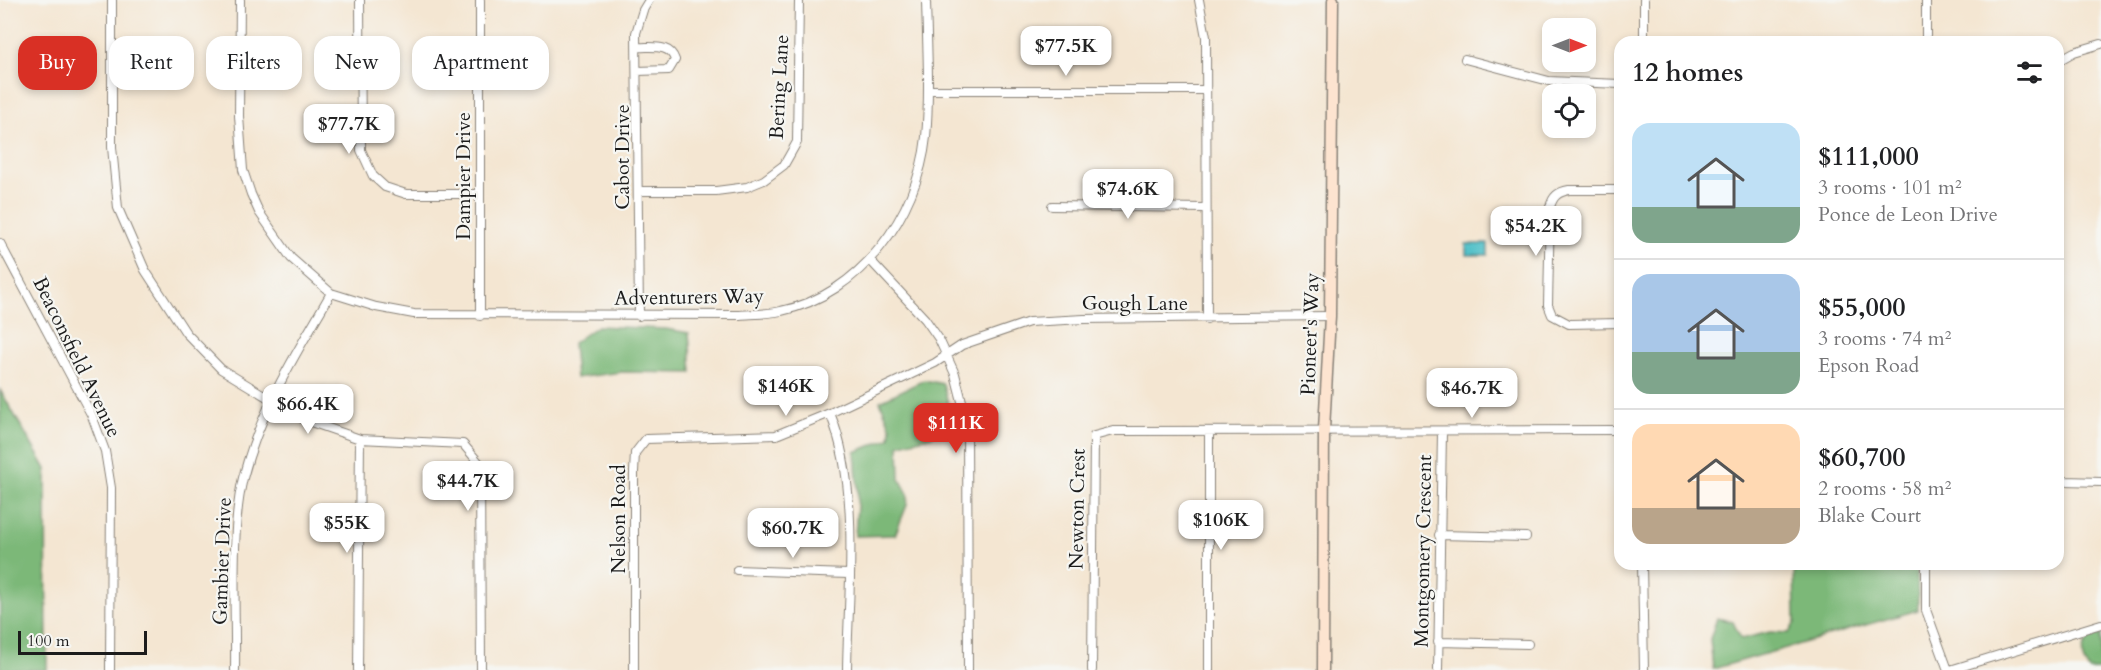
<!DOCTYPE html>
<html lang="en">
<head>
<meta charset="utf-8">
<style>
  body { margin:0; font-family:Cardo,serif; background:#f2f2f2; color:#202124; height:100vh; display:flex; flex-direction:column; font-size:22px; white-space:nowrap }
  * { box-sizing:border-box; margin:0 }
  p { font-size:20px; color:#757577 }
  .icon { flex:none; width:33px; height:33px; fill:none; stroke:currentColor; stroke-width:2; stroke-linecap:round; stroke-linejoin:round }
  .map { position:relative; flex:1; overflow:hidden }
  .drawer { position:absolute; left:1614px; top:36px; width:450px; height:534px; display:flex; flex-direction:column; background:#fff; border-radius:18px; box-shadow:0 3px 9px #0003 }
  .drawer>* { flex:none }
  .hud { position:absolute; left:18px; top:36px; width:570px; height:54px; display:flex; gap:12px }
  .needle { width:39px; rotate:90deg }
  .tools { position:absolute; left:1542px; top:18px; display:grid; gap:12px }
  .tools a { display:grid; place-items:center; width:54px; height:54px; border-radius:12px; background:#fff; box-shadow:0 3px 9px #0003; font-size:30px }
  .scale { position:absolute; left:18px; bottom:15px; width:129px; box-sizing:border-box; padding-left:6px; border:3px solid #1c1c1c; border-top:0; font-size:16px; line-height:21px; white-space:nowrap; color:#1c1c1c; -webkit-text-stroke:4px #f6f6f2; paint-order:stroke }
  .price { position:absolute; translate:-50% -51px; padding:0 14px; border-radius:12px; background:#fff; color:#222; font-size:20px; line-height:39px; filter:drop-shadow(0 2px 3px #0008) }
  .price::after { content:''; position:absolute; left:50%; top:36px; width:18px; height:14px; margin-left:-9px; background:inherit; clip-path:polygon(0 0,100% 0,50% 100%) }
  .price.on { background:#d93025; color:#fff }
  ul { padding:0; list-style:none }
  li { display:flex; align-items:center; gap:18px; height:150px; padding:0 18px }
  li+li { border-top:2px solid #e0e0e0 }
  li span { display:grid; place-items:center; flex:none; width:168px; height:120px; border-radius:18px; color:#555 }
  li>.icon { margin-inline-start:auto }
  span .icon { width:72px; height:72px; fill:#fffc; stroke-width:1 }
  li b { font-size:26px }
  h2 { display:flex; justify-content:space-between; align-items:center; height:72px; padding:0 18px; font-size:26px }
  .tag { padding:0 21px; border-radius:18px; background:#fff; box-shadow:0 3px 9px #0003; font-size:21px; line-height:54px }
  .tag.on { background:#d93025; color:#fff }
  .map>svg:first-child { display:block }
  .forest { fill:#7cb878; stroke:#4c6a4a; stroke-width:1.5 }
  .water { fill:#53c1c9; stroke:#386e72; stroke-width:1.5 }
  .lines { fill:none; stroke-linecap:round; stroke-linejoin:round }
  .street-casing { stroke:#888177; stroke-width:10 }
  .secondary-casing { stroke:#888177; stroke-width:13 }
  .street { stroke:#fff; stroke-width:8 }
  .secondary { stroke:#fde4d0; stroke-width:10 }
  .labels { text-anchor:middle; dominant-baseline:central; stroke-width:4.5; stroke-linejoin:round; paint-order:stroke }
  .street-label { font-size:20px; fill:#1c1c1c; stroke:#f6f6f2 }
</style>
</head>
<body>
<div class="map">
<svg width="2101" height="670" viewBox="0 0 2101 670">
  <rect width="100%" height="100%" fill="#f6f6f2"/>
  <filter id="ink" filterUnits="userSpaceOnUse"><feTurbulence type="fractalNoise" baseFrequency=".0167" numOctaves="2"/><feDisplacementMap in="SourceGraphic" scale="12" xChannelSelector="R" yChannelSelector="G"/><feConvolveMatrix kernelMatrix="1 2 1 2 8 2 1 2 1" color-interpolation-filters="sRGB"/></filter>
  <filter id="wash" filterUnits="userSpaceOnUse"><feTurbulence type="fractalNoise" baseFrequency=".008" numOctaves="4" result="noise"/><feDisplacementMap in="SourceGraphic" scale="24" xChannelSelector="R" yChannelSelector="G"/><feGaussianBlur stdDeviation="1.35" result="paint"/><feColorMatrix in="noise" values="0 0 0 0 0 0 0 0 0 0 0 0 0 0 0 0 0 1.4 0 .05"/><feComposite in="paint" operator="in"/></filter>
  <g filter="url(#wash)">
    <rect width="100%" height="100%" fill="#f4e6d2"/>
    <path class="forest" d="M597,326L666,329L689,333L692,373L622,372L576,378L573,343Z
      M924,380L943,384L952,419C941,440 919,437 899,445L900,479L908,494L907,505L895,535L855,536L858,491L855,452L890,438L891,428L880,401Z
      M0,390L46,469L47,670H0Z
      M1794,564H1917L1918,610L1713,669L1710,639L1717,618L1733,622L1741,639L1770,632L1789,633L1795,622Z
      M2101,633V670H2089C2076,656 2084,636 2101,633Z"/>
    <path class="water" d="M1466,244H1488V255H1466Z"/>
  </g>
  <g filter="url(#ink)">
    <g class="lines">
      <g class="street-casing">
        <path id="street" d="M112,0V147L118,208L145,270L186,333L221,369L305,420L360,439L463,444L480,464L481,670
          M240,0L239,116L243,170L251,194L259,212L291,258L331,293L376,307L414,314L740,315C753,314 768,314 781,311C860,295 918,215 926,137C930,92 927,45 926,0
          M360,0L361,150L373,176L385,187L406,194H479
          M480,0V316
          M1199,0L1206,37L1207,319
          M1644,42V0
          M1926,42V0
          M637,47C651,48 670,43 675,60L669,70L637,71
          M1465,59L1549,81L1620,84
          M2058,61L2074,52L2101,44
          M928,90H1205
          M1620,190H1569C1558,192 1553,196 1550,207L1548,305L1552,315L1569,324L1620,323
          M639,191H716L747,187L764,180L784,165L797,142L799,0
          M1052,206L1205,208
          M0,243L92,416L105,451L111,488L110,670
          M870,260L925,319L939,339L955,374L967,421L968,670
          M639,316L636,33L643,10L649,0
          M830,413C861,489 848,590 847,670
          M1209,432V670
          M2058,479L2065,481L2101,482
          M1439,535L1526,537
          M1642,564L1644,670
          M1926,564V610L1948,670
          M737,570L848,574
          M1438,642L1528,644
          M235,670C236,613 230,532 243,478C261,408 295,356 331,293
          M358,670L360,439
          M634,670V472L635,453L646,439L776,435L830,413L935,363L962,345L1029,322L1084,319L1330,316
          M1092,670L1094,436L1113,431L1620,430
          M1438,670L1442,432
          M1950,670L2101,624"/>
      </g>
      <g class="secondary-casing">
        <path id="secondary" d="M1323,670L1324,430L1330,316L1333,0"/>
      </g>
      <use href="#street" class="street"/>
      <use href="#secondary" class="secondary"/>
    </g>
  </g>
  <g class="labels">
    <g class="street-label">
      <text transform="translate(779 87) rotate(-87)">Bering Lane</text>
      <text transform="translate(622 157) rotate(-90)">Cabot Drive</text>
      <text transform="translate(463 176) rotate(-90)">Dampier Drive</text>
      <text transform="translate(689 297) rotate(-1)">Adventurers Way</text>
      <text x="1135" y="303">Gough Lane</text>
      <text transform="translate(1310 334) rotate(-88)">Pioneer's Way</text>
      <text transform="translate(77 357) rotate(64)">Beaconsfield Avenue</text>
      <text transform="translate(1077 509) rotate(-89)">Newton Crest</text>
      <text transform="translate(618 519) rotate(-90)">Nelson Road</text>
      <text transform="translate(1423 551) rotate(-89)">Montgomery Crescent</text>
      <text transform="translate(222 561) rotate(-88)">Gambier Drive</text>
    </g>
  </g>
</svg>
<div class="tools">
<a><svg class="needle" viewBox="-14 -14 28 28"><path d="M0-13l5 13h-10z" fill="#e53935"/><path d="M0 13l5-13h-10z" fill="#757577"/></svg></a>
<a><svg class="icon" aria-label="locate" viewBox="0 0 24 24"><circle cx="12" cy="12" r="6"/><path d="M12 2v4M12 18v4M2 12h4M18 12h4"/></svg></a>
</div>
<div class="scale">100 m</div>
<b class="price" style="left:1066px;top:77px">$77.5K</b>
<b class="price" style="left:349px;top:155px">$77.7K</b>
<b class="price" style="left:1128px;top:220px">$74.6K</b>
<b class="price" style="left:1536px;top:257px">$54.2K</b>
<b class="price" style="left:786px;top:417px">$146K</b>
<b class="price" style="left:1472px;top:419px">$46.7K</b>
<b class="price" style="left:308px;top:435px">$66.4K</b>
<b class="price on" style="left:956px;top:454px">$111K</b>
<b class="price" style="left:468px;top:512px">$44.7K</b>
<b class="price" style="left:1221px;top:551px">$106K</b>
<b class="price" style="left:347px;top:554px">$55K</b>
<b class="price" style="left:793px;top:559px">$60.7K</b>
<div class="hud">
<a class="tag on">Buy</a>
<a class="tag">Rent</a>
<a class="tag">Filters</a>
<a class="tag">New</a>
<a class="tag">Apartment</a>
</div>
<section class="drawer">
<h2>12 homes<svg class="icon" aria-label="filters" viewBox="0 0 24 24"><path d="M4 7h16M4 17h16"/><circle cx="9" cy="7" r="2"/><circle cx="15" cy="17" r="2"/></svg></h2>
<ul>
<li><span style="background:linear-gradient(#bfe0f5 70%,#7fa58c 0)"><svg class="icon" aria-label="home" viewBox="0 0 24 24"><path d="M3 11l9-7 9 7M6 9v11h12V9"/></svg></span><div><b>$111,000</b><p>3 rooms · 101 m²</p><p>Ponce de Leon Drive</p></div></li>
<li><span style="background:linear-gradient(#a9c7e8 65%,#7fa58c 0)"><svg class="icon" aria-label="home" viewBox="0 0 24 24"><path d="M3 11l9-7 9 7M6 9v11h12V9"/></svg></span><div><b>$55,000</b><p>3 rooms · 74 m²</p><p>Epson Road</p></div></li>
<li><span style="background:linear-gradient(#ffd9b3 70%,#b9a48a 0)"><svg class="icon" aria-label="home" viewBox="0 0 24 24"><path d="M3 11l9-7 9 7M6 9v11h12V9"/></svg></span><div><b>$60,700</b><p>2 rooms · 58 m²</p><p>Blake Court</p></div></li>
</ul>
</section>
</div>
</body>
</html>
